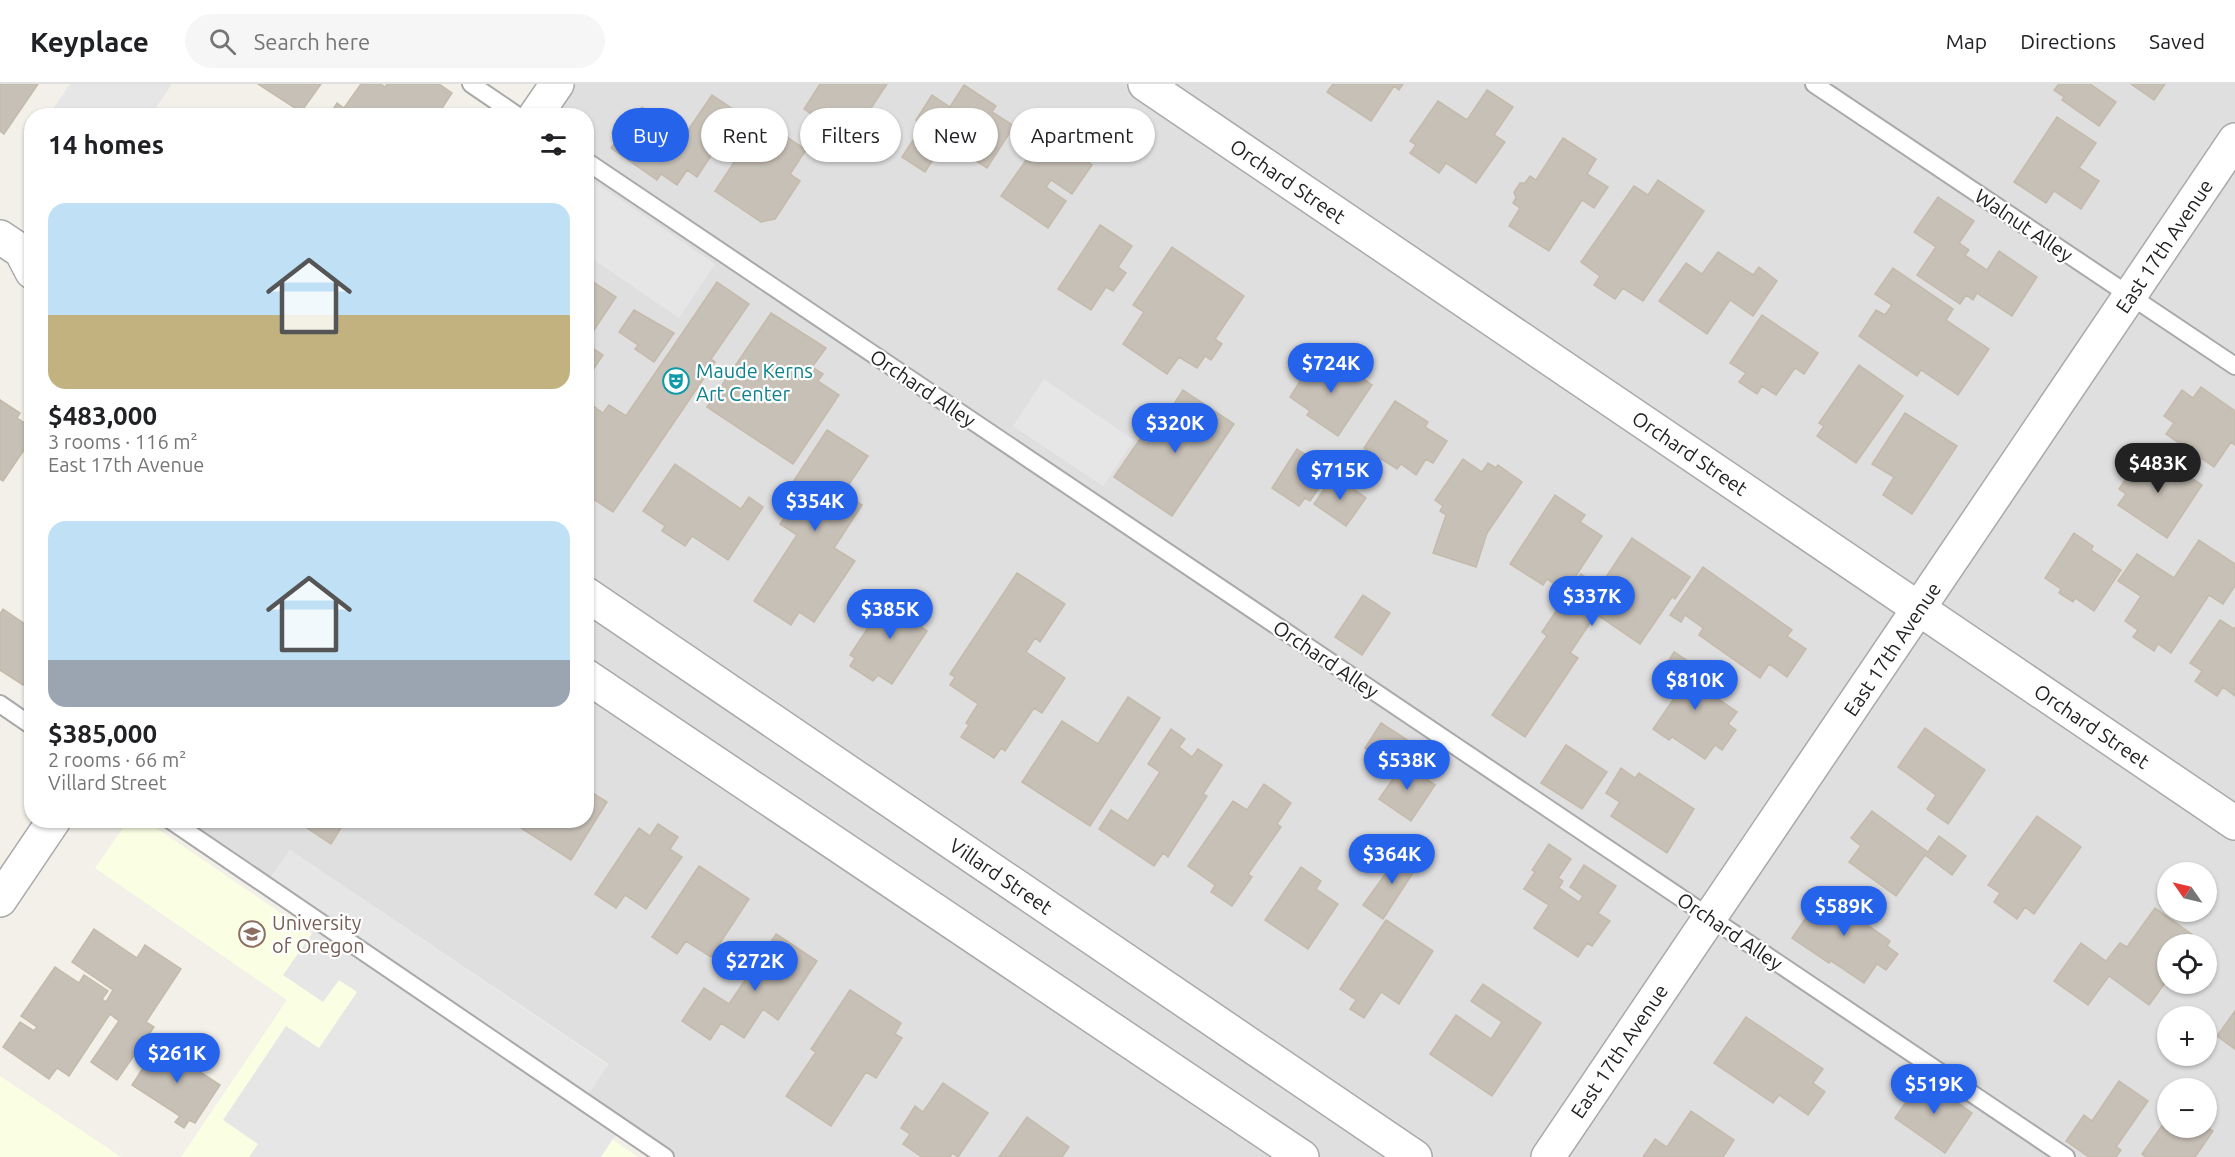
<!DOCTYPE html>
<html lang="en">
<head>
<meta charset="utf-8">
<style>
  body { margin:0; font-family:Ubuntu,sans-serif; background:#f6f6f6; color:#202124; height:100vh; display:flex; flex-direction:column; font-size:22px; white-space:nowrap }
  * { box-sizing:border-box; margin:0 }
  p { font-size:20px; color:#757577 }
  .icon { flex:none; width:33px; height:33px; fill:none; stroke:currentColor; stroke-width:2; stroke-linecap:round; stroke-linejoin:round }
  .map { position:relative; flex:1; overflow:hidden }
  .panel { position:absolute; left:24px; top:24px; width:570px; height:720px; display:flex; flex-direction:column; background:#fff; border-radius:24px; box-shadow:0 2px 4px #0004 }
  .panel>* { flex:none }
  .guide { position:absolute; left:612px; top:24px; width:570px; height:54px; display:flex; gap:12px }
  .needle { width:39px; rotate:304deg }
  .tools { position:absolute; left:2157px; top:778px; display:grid; gap:12px }
  .tools a { display:grid; place-items:center; width:60px; height:60px; border-radius:50%; background:#fff; box-shadow:0 2px 4px #0004; font-size:30px }
  .price { position:absolute; translate:-50% -51px; padding:0 14px; border-radius:21px; background:#2563eb; color:#fff; font-size:20px; line-height:39px; filter:drop-shadow(0 2px 3px #0008) }
  .price::after { content:''; position:absolute; left:50%; top:36px; width:18px; height:14px; margin-left:-9px; background:inherit; clip-path:polygon(0 0,100% 0,50% 100%) }
  .price.on { background:#222; color:#fff }
  ul { padding:0; list-style:none }
  li { display:grid; align-content:center; gap:12px; height:318px; padding:0 24px }
  li span { display:grid; place-items:center; height:186px; border-radius:18px; color:#555 }
  li>.icon { margin-inline-start:auto }
  span .icon { width:108px; height:108px; fill:#fffc; stroke-width:1 }
  li b { font-size:26px }
  h2 { display:flex; justify-content:space-between; align-items:center; height:72px; padding:0 24px; font-size:26px }
  .pill { padding:0 21px; border-radius:27px; background:#fff; box-shadow:0 2px 4px #0004; font-size:21px; line-height:54px }
  .pill.on { background:#2563eb; color:#fff }
  header { display:flex; align-items:center; gap:36px; box-sizing:border-box; height:84px; padding:0 30px; background:#fff; border-bottom:2px solid #e0e0e0 }
  header strong { font-size:28px }
  nav { display:flex; gap:33px; margin-inline-start:auto; font-size:21px }
  .search { width:420px; height:54px; background:#f6f6f6; display:flex; align-items:center; gap:15px; box-sizing:border-box; padding:0 21px; border-radius:33px; color:#757577; font-size:22px }
  .map>svg:first-child { display:block }
  .residential { fill:#e0dfdf; fill-rule:evenodd }
  .education { fill:#faffe4 }
  .parking { fill:#e6e6e6 }
  .building { fill:#c7c0b7; stroke:#c4baaa; stroke-width:1.5 }
  .lines { fill:none; stroke-linecap:round; stroke-linejoin:round }
  .lane-casing { stroke:#a9a9a9; stroke-width:20 }
  .street-casing { stroke:#a9a9a9; stroke-width:36 }
  .lane { stroke:#fff; stroke-width:16 }
  .street { stroke:#fff; stroke-width:33 }
  .labels { text-anchor:middle; dominant-baseline:central; stroke-width:4.5; stroke-linejoin:round; paint-order:stroke }
  .street-label { font-size:20px; fill:#222; stroke:#fff }
  .culture-label { font-size:20px; fill:#0d838f; stroke:#fff; text-anchor:start }
  .education-label { font-size:20px; fill:#785e54; stroke:#fff; text-anchor:start }
</style>
</head>
<body>
<header>
<strong>Keyplace</strong>
<div class="search"><svg class="icon" aria-label="search" viewBox="0 0 24 24"><circle cx="10" cy="10" r="6"/><path d="M15 15l6 6"/></svg>Search here</div>
<nav><a>Map</a><a>Directions</a><a>Saved</a></nav>
</header>
<div class="map">
<svg width="2235" height="1073" viewBox="0 0 2235 1073">
  <rect width="100%" height="100%" fill="#f2f0e8"/>
  <path class="residential" d="M557,0H2235V1073H666L583,1018L608,980L290,766L266,801L170,737L586,736V32L535,31ZM2168,789H2206V828H2168ZM2168,861H2206V900H2168ZM2168,933H2206V972H2168ZM2168,1005H2206V1044H2168Z"/>
  <path class="education" d="M128,737H146L638,1073H181L287,916L95,784Z
    M0,992L121,1073H0Z"/>
  <path class="parking" d="M70,0H172L151,31H49Z
    M587,93L715,180L679,234L587,171Z
    M1044,295L1134,356L1103,402L1013,342Z
    M290,766L608,981L583,1018L621,1043L601,1073H249L258,1060L223,1036L286,942L319,964L357,908L339,896L323,918L283,891L320,838L266,801Z"/>
  <path class="building" d="M0,0H38L4,50L0,47Z
    M258,0H321L301,28Z
    M361,0H381L385,3L387,0H439L452,9L437,32H329L337,19L344,24Z
    M820,0H887L850,56L804,25Z
    M1333,0H1403L1399,6L1394,2L1371,37L1327,8Z
    M2059,0H2090L2116,18L2099,42L2062,16L2064,13L2054,6Z
    M2131,0H2165L2154,16Z
    M964,1L996,22L992,28L1014,42L987,84L945,57L925,88L902,73L923,41L916,36L932,11L950,23Z
    M1487,6L1513,23L1494,51L1505,58L1476,99L1446,79L1439,89L1410,69L1416,61L1410,57L1438,17L1467,36Z
    M712,11L739,29L697,93L687,86L677,101L661,90L657,96L611,64L618,54L612,49L626,28L634,34L642,23L684,52Z
    M2057,33L2096,59L2079,84L2099,97L2081,125L2054,107L2046,119L2014,98Z
    M762,36L806,66L790,90L800,97L775,135L761,138L715,107Z
    M1045,49L1092,81L1072,110L1051,96L1046,103L1066,117L1048,144L1001,112Z
    M1563,54L1596,75L1587,90L1608,103L1594,124L1582,116L1549,167L1509,142L1520,124L1513,119L1516,114L1514,108L1520,99H1525L1530,92L1536,96Z
    M1658,96L1704,127L1643,217L1623,204L1615,215L1594,201L1600,192L1581,178L1634,102L1648,111Z
    M1938,113L1974,137L1959,159L1969,166L1965,171L1987,186L1999,167L2037,193L2012,232L1977,209L1973,216L1966,211L1960,220L1917,191L1936,163L1914,148Z
    M1100,141L1132,162L1118,183L1126,189L1113,207L1106,203L1091,226L1058,205Z
    M1172,163L1244,212L1215,255L1222,260L1211,276L1205,272L1197,284L1179,273L1167,290L1123,260L1144,228L1133,221Z
    M1718,168L1753,191L1759,183L1777,197L1753,232L1730,216L1707,250L1659,217L1686,179L1702,190Z
    M1893,184L1953,225L1946,236L1989,265L1958,311L1921,286L1917,292L1859,252L1876,226L1885,231L1892,221L1875,210Z
    M586,193L616,213L586,258Z
    M717,198L749,220L711,275L715,278L613,428L586,410V317L603,329L609,321L626,332Z
    M634,226L674,249L654,278L635,265L638,261L619,248Z
    M771,229L826,264L812,283L823,290L818,297L839,311L793,380L707,323Z
    M1762,231L1818,269L1804,290L1795,284L1776,311L1762,302L1757,310L1739,298L1746,289L1730,279Z
    M586,260L603,271L593,286L586,281Z
    M1316,272L1329,281L1333,274L1372,301L1338,352L1307,331L1310,327L1290,313Z
    M1859,281L1903,312L1856,379L1817,352L1824,342L1819,339Z
    M2201,303L2235,327V361L2231,358L2214,383L2166,350L2174,339L2164,332L2182,306L2193,314Z
    M1183,306L1234,340L1172,432L1114,393L1140,355L1148,360Z
    M0,316L20,329L17,334L32,344V354L3,397L0,395Z
    M1395,317L1428,338L1425,343L1447,357L1433,379L1426,375L1416,391L1401,380L1397,385L1364,364Z
    M1905,329L1957,362L1912,430L1883,411L1894,393L1872,380Z
    M827,346L868,372L843,409L862,421L834,464L855,477L814,538L799,528L791,541L754,517L797,451L780,440L786,431L776,424Z
    M1297,365L1330,387L1310,417L1305,414L1299,422L1272,404Z
    M2154,369L2202,401L2167,454L2118,421L2126,410L2119,405L2135,381L2142,386Z
    M1463,375L1482,388L1488,379L1496,384L1498,381L1522,398L1487,449L1476,483L1433,469L1446,431L1440,427L1443,422L1435,416Z
    M675,380L741,425L749,413L763,423L728,476L692,452L685,462L662,447L665,442L643,427Z
    M1334,391L1366,414L1346,442L1314,420Z
    M1555,411L1585,431L1580,438L1602,452L1566,507L1547,495L1543,501L1510,480Z
    M2074,449L2093,462L2091,466L2121,486L2094,527L2075,514L2073,518L2059,509L2061,505L2045,494Z
    M1632,454L1690,493L1675,515L1672,513L1640,560L1596,530L1570,569L1578,574L1525,653L1492,631L1547,552L1542,548L1581,490L1606,507L1613,497L1606,493Z
    M2199,456L2235,480V502L2223,520L2209,511L2171,569L2158,560L2154,567L2133,553L2138,546L2125,537L2141,512L2118,497L2137,470L2174,494Z
    M1703,483L1792,546L1787,552L1806,565L1787,593L1769,580L1760,594L1699,551L1703,544L1685,531L1681,538L1670,531Z
    M1017,489L1065,520L1040,558L1035,554L1026,568L1065,594L1042,629L1034,624L1005,667L1001,664L994,674L961,653L969,641L966,639L978,620L950,601L955,593L950,590Z
    M897,509L929,530L921,543L927,547L892,600L878,591L873,597L850,582L855,574L850,571L885,518L890,521Z
    M1363,511L1390,529L1362,571L1335,553Z
    M3,525L32,545V588L23,601L0,586V530Z
    M2220,536L2234,545L2235,543V612L2223,603L2217,612L2195,597L2202,587L2190,579Z
    M1674,568L1706,589L1698,601L1737,628L1728,640L1736,646L1722,666L1715,661L1705,675L1672,653L1669,656L1653,645L1682,603L1661,589Z
    M1128,613L1160,634L1090,742L1022,698L1062,637L1098,660Z
    M1381,639L1412,659L1405,670L1394,663L1385,677L1365,664Z
    M1925,644L1985,686L1948,740L1927,725L1936,711L1898,683Z
    M1171,645L1185,655L1179,663L1192,673L1198,665L1222,681L1203,710L1207,712L1168,773L1163,769L1154,782L1099,745L1111,726L1128,737L1160,688L1148,680Z
    M1566,661L1607,688L1582,725L1541,699Z
    M1399,676L1435,701L1411,737L1379,715L1395,692L1390,689Z
    M1621,684L1635,694L1639,689L1694,725L1667,769L1611,732L1620,718L1606,709Z
    M1264,700L1291,719L1277,740L1281,743L1248,790L1252,793L1232,822L1211,808L1215,801L1188,782L1233,717L1247,726Z
    M586,705L607,718L571,776L513,739L514,736H586Z
    M1872,727L1928,768L1939,752L1966,772L1952,791L1925,771L1896,812L1849,778L1861,762L1851,754Z
    M2037,732L2081,763L2034,830L2025,823L2017,835L1994,818L2000,809L1988,801Z
    M295,736H346L331,760Z
    M658,740L678,753L670,765L682,773L646,825L625,811L616,824L595,810L639,744L650,752Z
    M1549,760L1571,775L1558,794L1563,797L1559,804L1579,818L1583,812L1570,803L1584,781L1616,802L1598,829L1610,837L1592,862L1587,859L1578,873L1534,844L1549,821L1524,805L1535,788L1532,786Z
    M1402,767L1420,778L1383,835L1363,821Z
    M699,782L749,815L711,873L686,857L677,870L652,853Z
    M1301,783L1321,797L1316,805L1338,820L1308,865L1265,836Z
    M1827,803L1864,828L1859,835L1890,857L1887,862L1898,870L1886,886L1877,880L1864,899L1831,877L1829,879L1792,854Z
    M2155,824L2197,854L2192,861H2168V895L2149,921L2109,892L2088,921L2054,897L2081,859L2106,877L2120,859L2127,863Z
    M1386,836L1433,867L1399,920L1381,908L1364,934L1350,925L1356,916L1340,905Z
    M94,845L137,874L145,861L181,885L146,938L154,943L117,996L91,978L119,937L110,930L69,992L57,984L49,995L3,963L20,938L34,947L37,943L21,932L55,883L79,899L84,891L108,907L102,915L106,918L113,906L72,878Z
    M776,850L817,877L778,936L763,925L744,954L721,939L710,956L682,937L704,904L729,920Z
    M1483,900L1541,939L1492,1012L1430,970L1456,931L1491,955L1502,938L1471,917Z
    M850,906L901,939L895,950L902,954L876,994L866,988L831,1042L786,1012L816,968L811,965Z
    M2235,927V965L2217,952Z
    M1746,933L1823,985L1813,999L1825,1008L1808,1031L1779,1011L1773,1019L1714,979Z
    M177,963L205,982L200,988L220,1001L195,1039L189,1036L184,1044L175,1038L180,1032L132,1001L156,964L170,973Z
    M1922,994L1972,1029L1945,1069L1895,1034Z
    M2119,997L2148,1017L2116,1063L2121,1066L2116,1073H2089L2066,1057L2084,1031L2092,1037Z
    M943,999L988,1029L958,1073L952,1069L950,1073H922L903,1060L910,1050L901,1044L915,1022L923,1028Z
    M1691,1027L1734,1056L1723,1073H1643L1655,1055L1667,1063Z
    M1027,1033L1069,1063L1062,1073H999Z
    M2168,1033V1044L2206,1043L2213,1047L2195,1073H2146L2142,1070Z"/>
  <g class="lines">
    <g class="lane-casing">
      <path id="lane" d="M471,0L518,32
        M1814,0L2235,282
        M586,77L2066,1073
        M0,620L32,642
        M170,736L665,1073"/>
    </g>
    <g class="street-casing">
      <path id="street" d="M1145,0L2235,739
        M535,32L557,0
        M0,153L21,167L32,188
        M586,510L1415,1073
        M586,592L1302,1073
        M0,816L54,736
        M1548,1073L2235,56"/>
    </g>
    <use href="#lane" class="lane"/>
    <use href="#street" class="street"/>
  </g>
  <defs>
    <g id="theatre-ring" transform="scale(1.35)"><circle r="9.5" fill="#fff" stroke="#0f9aa8" stroke-width="1.5"/><path d="M-5-5.5Q0-4 5-5.5V0Q5 5 0 6Q-5 5-5 0ZM-3.3-2.5H-1v1.5H-3.3ZM1-2.5H3.3v1.5H1ZM-2.8 1Q0 5.5 2.8 1Z" fill="#0f9aa8"/></g>
    <g id="university-ring" transform="scale(1.35)"><circle r="9.5" fill="#fff" stroke="#8d6e63" stroke-width="1.5"/><path d="M0-5L7-2L0 1L-7-2ZM-4 1L0 2.5L4 1V4Q0 6-4 4Z" fill="#8d6e63"/></g>
  </defs>
  <g fill-rule="evenodd">
    <use href="#theatre-ring" x="676" y="297"/>
    <use href="#university-ring" x="252" y="850"/>
  </g>
  <g class="labels">
    <g class="street-label">
      <text transform="translate(1288 97) rotate(34)">Orchard Street</text>
      <text transform="translate(2024 141) rotate(34)">Walnut Alley</text>
      <text transform="translate(2164 162) rotate(-56)">East 17th Avenue</text>
      <text transform="translate(923 304) rotate(34)">Orchard Alley</text>
      <text transform="translate(1690 369) rotate(34)">Orchard Street</text>
      <text transform="translate(1892 565) rotate(-56)">East 17th Avenue</text>
      <text transform="translate(1326 575) rotate(34)">Orchard Alley</text>
      <text transform="translate(2092 642) rotate(34)">Orchard Street</text>
      <text transform="translate(1001 792) rotate(34)">Villard Street</text>
      <text transform="translate(1730 847) rotate(34)">Orchard Alley</text>
      <text transform="translate(1619 967) rotate(-56)">East 17th Avenue</text>
    </g>
    <g class="culture-label">
      <text x="696" y="286">Maude Kerns<tspan x="696" dy="23">Art Center</tspan></text>
    </g>
    <g class="education-label">
      <text x="272" y="838">University<tspan x="272" dy="23">of Oregon</tspan></text>
    </g>
  </g>
</svg>
<div class="tools">
<a><svg class="needle" viewBox="-14 -14 28 28"><path d="M0-13l5 13h-10z" fill="#e53935"/><path d="M0 13l5-13h-10z" fill="#757577"/></svg></a>
<a><svg class="icon" aria-label="locate" viewBox="0 0 24 24"><circle cx="12" cy="12" r="6"/><path d="M12 2v4M12 18v4M2 12h4M18 12h4"/></svg></a>
<a>+</a>
<a>−</a>
</div>
<b class="price" style="left:1331px;top:310px">$724K</b>
<b class="price" style="left:1175px;top:370px">$320K</b>
<b class="price on" style="left:2158px;top:410px">$483K</b>
<b class="price" style="left:1340px;top:417px">$715K</b>
<b class="price" style="left:815px;top:448px">$354K</b>
<b class="price" style="left:1592px;top:543px">$337K</b>
<b class="price" style="left:890px;top:556px">$385K</b>
<b class="price" style="left:1695px;top:627px">$810K</b>
<b class="price" style="left:1407px;top:707px">$538K</b>
<b class="price" style="left:1392px;top:801px">$364K</b>
<b class="price" style="left:1844px;top:853px">$589K</b>
<b class="price" style="left:755px;top:908px">$272K</b>
<b class="price" style="left:177px;top:1000px">$261K</b>
<b class="price" style="left:1934px;top:1031px">$519K</b>
<div class="guide">
<a class="pill on">Buy</a>
<a class="pill">Rent</a>
<a class="pill">Filters</a>
<a class="pill">New</a>
<a class="pill">Apartment</a>
</div>
<section class="panel">
<h2>14 homes<svg class="icon" aria-label="filters" viewBox="0 0 24 24"><path d="M4 7h16M4 17h16"/><circle cx="9" cy="7" r="2"/><circle cx="15" cy="17" r="2"/></svg></h2>
<ul>
<li><span style="background:linear-gradient(#bfe0f5 60%,#c2b280 0)"><svg class="icon" aria-label="home" viewBox="0 0 24 24"><path d="M3 11l9-7 9 7M6 9v11h12V9"/></svg></span><div><b>$483,000</b><p>3 rooms · 116 m²</p><p>East 17th Avenue</p></div></li>
<li><span style="background:linear-gradient(#bfe0f5 75%,#9aa5b1 0)"><svg class="icon" aria-label="home" viewBox="0 0 24 24"><path d="M3 11l9-7 9 7M6 9v11h12V9"/></svg></span><div><b>$385,000</b><p>2 rooms · 66 m²</p><p>Villard Street</p></div></li>
</ul>
</section>
</div>
</body>
</html>
